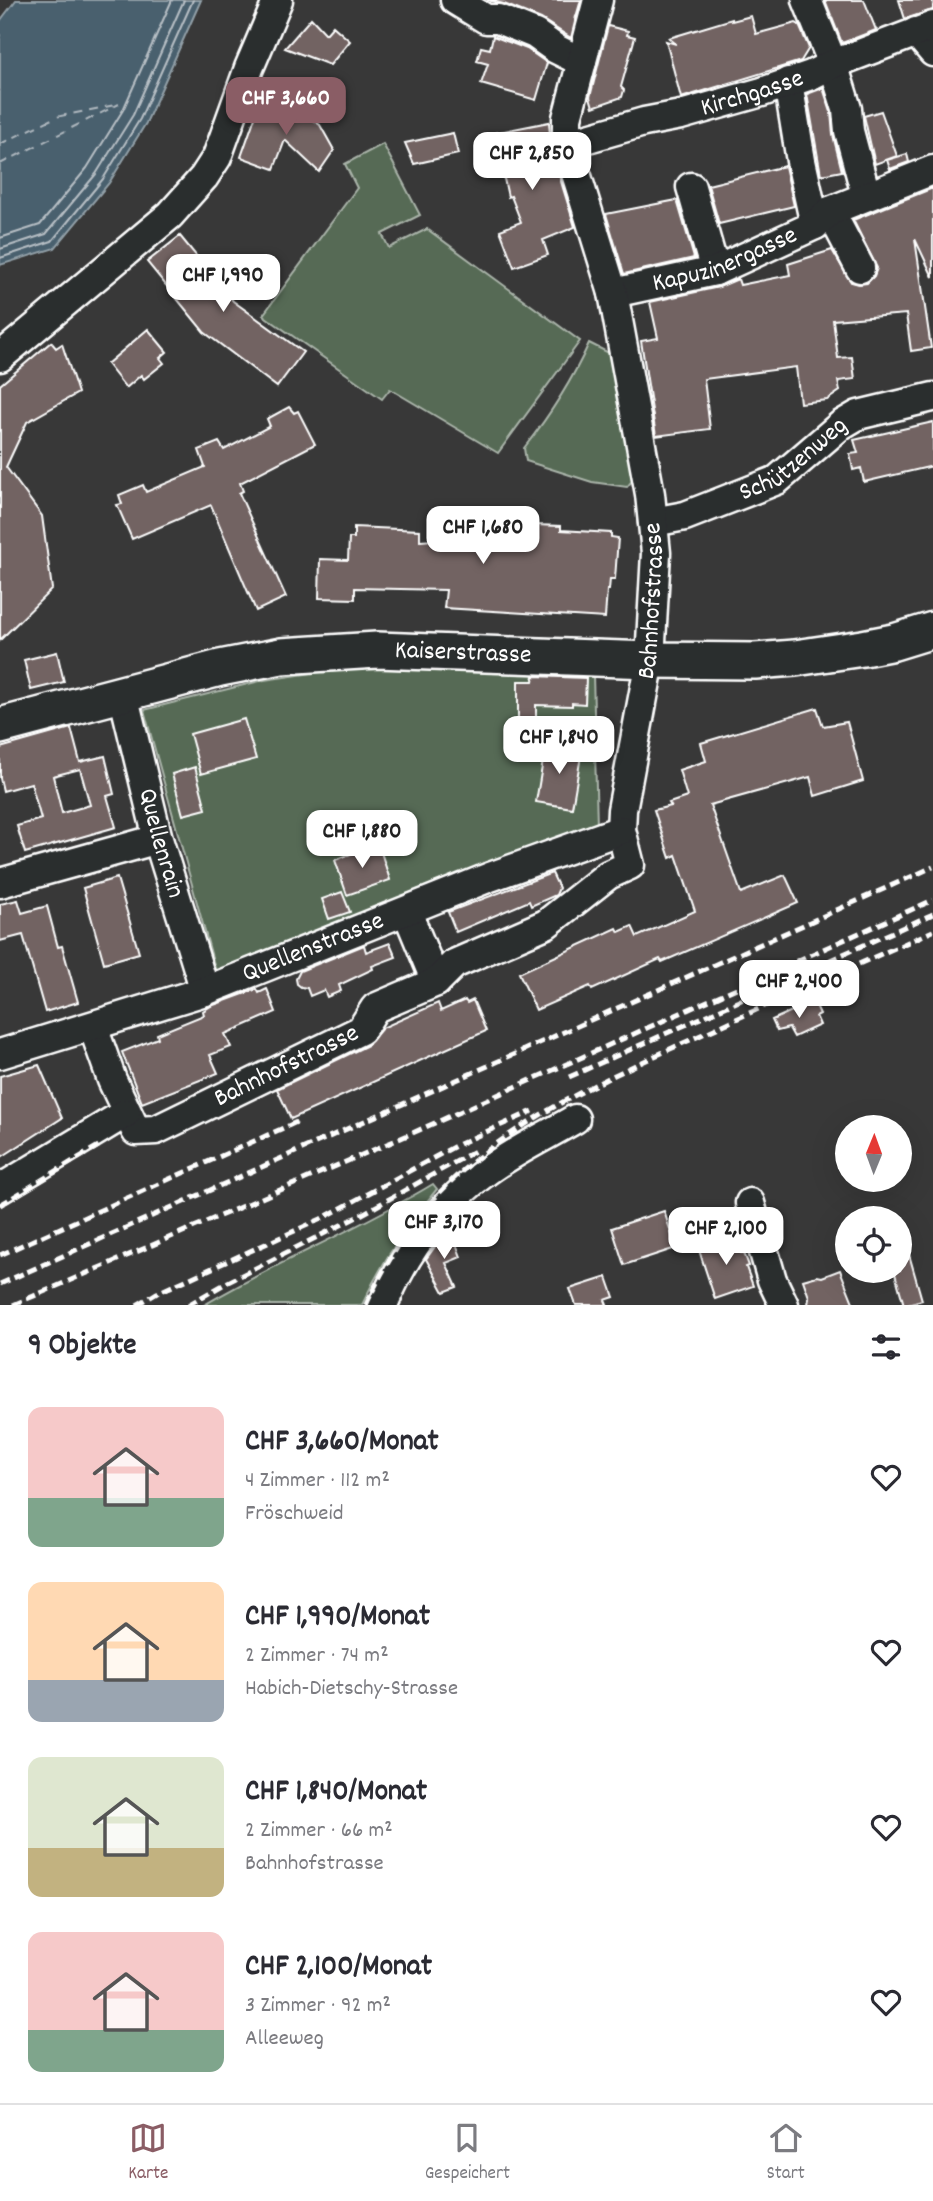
<!DOCTYPE html>
<html lang="de">
<head>
<meta charset="utf-8">
<style>
  body { margin:0; font-family:Dekko,sans-serif; background:#f2f2f3; color:#2b2b33; height:100vh; display:flex; flex-direction:column; font-size:26px; white-space:nowrap }
  * { box-sizing:border-box; margin:0 }
  p { font-size:23px; color:#7c7c81 }
  .icon { flex:none; width:38px; height:38px; fill:none; stroke:currentColor; stroke-width:2; stroke-linecap:round; stroke-linejoin:round }
  .map { position:relative; height:1305px; overflow:hidden }
  .drawer { display:flex; flex-direction:column; background:#fff; flex:1 }
  .drawer>* { flex:none }
  .needle { width:46px; rotate:1deg }
  .controls { position:absolute; left:835px; top:1115px; display:grid; gap:14px }
  .controls a { display:grid; place-items:center; width:77px; height:77px; border-radius:50%; background:#fff; box-shadow:0 7px 28px #0002; font-size:35px }
  .price { position:absolute; translate:-50% -60px; padding:0 16px; border-radius:14px; background:#fff; color:#222; font-size:23px; line-height:46px; filter:drop-shadow(0 2px 4px #0008) }
  .price::after { content:''; position:absolute; left:50%; top:42px; width:21px; height:16px; margin-left:-10px; background:inherit; clip-path:polygon(0 0,100% 0,50% 100%) }
  .price.on { background:#8a5d65; color:#fff }
  ul { padding:0; list-style:none }
  li { display:flex; align-items:center; gap:21px; height:175px; padding:0 28px }
  li span { display:grid; place-items:center; flex:none; width:196px; height:140px; border-radius:14px; color:#555 }
  li>.icon { margin-inline-start:auto }
  span .icon { width:84px; height:84px; fill:#fffc; stroke-width:1 }
  li b { font-size:30px }
  h2 { display:flex; justify-content:space-between; align-items:center; height:84px; padding:0 28px; font-size:30px }
  .menu { display:flex; justify-content:space-around; align-items:center; height:98px; border-top:2px solid #e1e1e2; background:#fff; font-size:19px; color:#7c7c81 }
  .menu a { display:grid; justify-items:center; gap:4px }
  .menu .on { color:#8a5d65 }
  .map>svg:first-child { display:block }
  .green { fill:#566a54; stroke:#aab4aa; stroke-width:2 }
  .water { fill:#4a606e; stroke:#92a0a8; stroke-width:2 }
  .lines { fill:none; stroke-linecap:round; stroke-linejoin:round }
  .shore { stroke:#b7bfc5; stroke-width:2 }
  .ferry { stroke:#aeb7be; stroke-width:2; stroke-dasharray:9 7; stroke-linecap:butt }
  .building { fill:#726362; stroke:#fff; stroke-width:2; fill-rule:evenodd }
  .minor-casing { stroke:#fff; stroke-width:33 }
  .major-casing { stroke:#fff; stroke-width:40 }
  .minor { stroke:#2a2d2e; stroke-width:28 }
  .major { stroke:#2a2d2e; stroke-width:35 }
  .rail { stroke:#fff; stroke-width:5; stroke-dasharray:10 5; stroke-linecap:butt }
  .labels { text-anchor:middle; dominant-baseline:central; stroke-width:6; stroke-linejoin:round; paint-order:stroke }
  .street-label { font-size:26px; fill:#fff; stroke:#2a2d2e }
</style>
</head>
<body>
<div class="map">
<svg width="933" height="1305" viewBox="0 0 933 1305">
  <rect width="100%" height="100%" fill="#383838"/>
  <filter id="ink" filterUnits="userSpaceOnUse"><feTurbulence type="fractalNoise" baseFrequency=".0143" numOctaves="2"/><feDisplacementMap in="SourceGraphic" scale="14" xChannelSelector="R" yChannelSelector="G"/><feConvolveMatrix kernelMatrix="1 2 1 2 8 2 1 2 1" color-interpolation-filters="sRGB"/></filter>
  <g filter="url(#ink)">
    <path class="green" d="M383,144L420,215L382,234L389,248L427,229L580,341L498,453L390,389L382,399L263,315L357,188L345,164Z
      M589,343L609,353L617,373L636,476L627,487L592,482L526,461L524,448C550,415 572,381 589,343Z
      M367,665L593,674L597,827L216,972L144,710L264,680Z
      M433,1184L437,1189C406,1226 382,1261 362,1305H204C278,1261 359,1229 433,1184Z"/>
    <path class="water" d="M16,0H201L146,123L109,183L55,248L0,265V21Z"/>
    <g class="lines">
      <path class="shore" d="M0,238L40,225L87,168L123,110L172,0
        M0,249L46,234L96,174L133,115L184,0
        M0,258L52,241L103,179L140,119L193,0"/>
      <path class="ferry" d="M0,144L56,117L115,105
        M0,164L119,104"/>
    </g>
    <path class="building" d="M487,0H581L576,17H574L576,18L571,38L541,19L504,4Z
      M825,0H864L876,30L842,43Z
      M899,0H933V10L905,19Z
      M751,16L756,34L796,23L799,25L809,48L801,61L681,98L666,41L676,44L669,38L732,19V21Z
      M311,18L326,34L333,26L350,41L330,65L285,48Z
      M608,26L628,31L627,35L635,37L621,87L624,90L622,97L593,107L590,97Z
      M493,36L527,49L547,63L536,100L481,84L488,64L477,61L481,47L490,49Z
      M823,88L831,112L833,135L842,171L821,175L807,94Z
      M261,100L296,113L297,110L320,125L334,150L319,172L285,140L274,169L241,157Z
      M881,111L897,156L875,164L864,116Z
      M549,122L551,149L575,227L543,240L548,255L514,267L500,230L521,222L511,196L508,197L494,133Z
      M453,133L458,154L414,164L405,143Z
      M907,154L909,162L890,169L887,160Z
      M785,166L794,206L719,224L708,185Z
      M933,188V277L915,239L931,348L911,351L906,314L833,320L838,358L852,357L855,379L838,381L840,391L827,400L800,403L796,367L704,379L710,429L656,436L641,341L658,338L650,302L719,287L738,279L740,285L790,275L788,264L832,250L851,282L859,284L867,283L874,276L877,268L853,220Z
      M677,200L694,258L624,274L606,214Z
      M180,236L233,301L303,352L277,387L204,332L147,262Z
      M148,329L167,352L160,358L164,363L144,379L141,375L126,388L107,364Z
      M51,342L56,348L62,344L78,393L27,422L6,467L42,516L52,589L0,640V385Z
      M289,407L294,413L298,411L315,444L240,483L243,491L239,493L286,597L256,611L211,505L132,539L117,505L122,504L119,495L143,485L146,492L205,467L199,450L219,442L224,450L270,426L267,419Z
      M933,422V466L864,482L861,468L853,470L850,454L858,453L854,440Z
      M451,514L535,519V525L561,526V530L611,533V537L618,538L615,579H610L609,590H607L605,618L444,608L446,590L355,588V599L319,598L320,559L348,560L349,538H354V527L420,530V541L449,539Z
      M57,652L64,682L31,690L24,660Z
      M534,676L586,678L585,704L572,703V706L536,705V722H518V681H533Z
      M817,708L823,726L847,722L863,781L815,796L810,777L710,805L741,893L785,875L798,903L662,962L660,959L592,990L590,986L536,1010L519,973L617,928L619,932L632,926L637,937L695,911L676,855L670,858L654,810L671,806L669,803L687,797L679,770L706,761L701,743Z
      M244,719L256,759L201,774L190,734Z
      M71,728L80,762L105,756L114,794L107,796L116,827L25,853L17,826L41,819L31,783L3,791L0,778V748ZM80,769L90,805L62,813L53,776Z
      M546,743L582,750L572,808L536,802Z
      M195,767L206,809L183,815L172,774Z
      M379,846L390,880L347,895L335,860L366,848L367,850Z
      M552,873L559,888L556,895L531,906L529,901L456,932L448,912Z
      M117,878L139,953L104,963L83,888Z
      M342,892L350,912L329,919L322,899Z
      M18,900L22,913L47,906L58,947L62,946L78,1002L45,1012L23,935L0,941V904Z
      M390,943L396,957L372,966L373,969L339,985L341,991L327,997L324,990L310,996L307,988L301,987L297,984L296,979L300,971L364,945L366,952Z
      M257,989L259,993L267,989L276,1012L225,1034L231,1047L210,1055L218,1073L142,1103L122,1052L158,1038L157,1034L204,1015L203,1011L211,1006Z
      M465,1000L467,1003L473,1000L486,1031L291,1119L277,1089L368,1045L382,1028L438,1003L441,1011Z
      M814,1001L820,1014L816,1016L820,1025L794,1037L789,1028L777,1031L772,1020Z
      M39,1065L62,1118L0,1158V1076Z
      M664,1211L676,1248L624,1265L612,1228Z
      M452,1233L461,1257L446,1263L457,1287L444,1292L426,1259L442,1237Z
      M735,1234L741,1253H744L749,1266L746,1267L753,1286L715,1299L698,1247Z
      M904,1237L922,1300L904,1305L894,1270H900V1238Z
      M840,1270L854,1305H808L809,1297L803,1280L817,1276L822,1277Z
      M607,1277L614,1297L605,1300L607,1305H576L570,1289Z"/>
    <g class="lines">
      <g class="minor-casing">
        <g id="minor">
          <path d="M455,0L486,19H498L535,34L556,49L582,62"/>
          <path d="M807,0L833,64L847,109L849,131L866,195"/>
          <path d="M916,32L933,52"/>
          <path d="M788,82L801,161L815,225"/>
          <path id="s1" d="M567,144L644,122L681,115L762,92L811,75L833,64L933,26"/>
          <path d="M691,187L715,271"/>
          <path d="M830,211L860,268"/>
          <path id="s2" d="M613,293L715,271L815,225L830,211L933,170"/>
          <path d="M0,357L170,215L204,177L217,157L249,68L278,0"/>
          <path id="s3" d="M653,522L685,516L777,480L841,425L858,415L933,397"/>
          <path id="s4" d="M123,694L158,839L205,991"/>
          <path d="M0,883L158,839"/>
          <path d="M407,912L436,982"/>
          <path id="s5" d="M93,1027L112,1080L136,1131L156,1130L361,1030L375,1008L436,982L454,964L546,924L608,875L630,865L621,830L622,810L650,660L656,553L650,494L613,293L567,144V118L598,0"/>
          <path id="s6" d="M0,1054L205,991L490,877L621,830"/>
          <path d="M0,1189L126,1113"/>
          <path d="M750,1203L772,1280L784,1305"/>
          <path d="M383,1305C405,1252 440,1205 487,1171C514,1151 546,1136 575,1119"/>
        </g>
      </g>
      <g class="major-casing">
        <g id="major">
          <path id="s7" d="M0,726L220,668L281,656L377,650L650,660L755,661L795,658L863,648L894,642L933,630"/>
        </g>
      </g>
      <use href="#minor" class="minor"/>
      <use href="#major" class="major"/>
      <path class="rail" d="M569,1077L933,914
        M0,1205L100,1145
        M0,1255L299,1121
        M0,1284L933,867
        M13,1305L408,1135L933,900
        M137,1305L157,1293L321,1219L459,1144L533,1111
        M188,1305L228,1282L357,1217L475,1151
        M366,1305C389,1255 420,1208 461,1172C533,1109 624,1070 710,1031C784,997 859,964 933,931"/>
    </g>
  </g>
  <g class="labels">
    <g class="street-label">
      <text stroke="none"><textPath href="#s1" startOffset="192">Kirchgasse</textPath></text>
      <text stroke="none"><textPath href="#s2" startOffset="117">Kapuzinergasse</textPath></text>
      <text stroke="none"><textPath href="#s3" startOffset="156">Schützenweg</textPath></text>
      <text stroke="none"><textPath href="#s5" startOffset="950">Bahnhofstrasse</textPath></text>
      <text stroke="none"><textPath href="#s7" startOffset="472">Kaiserstrasse</textPath></text>
      <text stroke="none"><textPath href="#s4" startOffset="154">Quellenrain</textPath></text>
      <text stroke="none"><textPath href="#s6" startOffset="331">Quellenstrasse</textPath></text>
      <text stroke="none"><textPath href="#s5" startOffset="278">Bahnhofstrasse</textPath></text>
    </g>
  </g>
</svg>
<div class="controls">
<a><svg class="needle" viewBox="-14 -14 28 28"><path d="M0-13l5 13h-10z" fill="#e53935"/><path d="M0 13l5-13h-10z" fill="#7c7c81"/></svg></a>
<a><svg class="icon" aria-label="locate" viewBox="0 0 24 24"><circle cx="12" cy="12" r="6"/><path d="M12 2v4M12 18v4M2 12h4M18 12h4"/></svg></a>
</div>
<b class="price on" style="left:286px;top:137px">CHF 3,660</b>
<b class="price" style="left:532px;top:192px">CHF 2,850</b>
<b class="price" style="left:223px;top:314px">CHF 1,990</b>
<b class="price" style="left:483px;top:566px">CHF 1,680</b>
<b class="price" style="left:559px;top:776px">CHF 1,840</b>
<b class="price" style="left:362px;top:870px">CHF 1,880</b>
<b class="price" style="left:799px;top:1020px">CHF 2,400</b>
<b class="price" style="left:444px;top:1261px">CHF 3,170</b>
<b class="price" style="left:726px;top:1267px">CHF 2,100</b>
</div>
<section class="drawer">
<h2>9 Objekte<svg class="icon" aria-label="filters" viewBox="0 0 24 24"><path d="M4 7h16M4 17h16"/><circle cx="9" cy="7" r="2"/><circle cx="15" cy="17" r="2"/></svg></h2>
<ul>
<li><span style="background:linear-gradient(#f6c9c9 65%,#7fa58c 0)"><svg class="icon" aria-label="home" viewBox="0 0 24 24"><path d="M3 11l9-7 9 7M6 9v11h12V9"/></svg></span><div><b>CHF 3,660/Monat</b><p>4 Zimmer · 112 m²</p><p>Fröschweid</p></div><svg class="icon" aria-label="heart" viewBox="0 0 24 24"><path d="M12 20l-8-8c-3-5 5-10 8-4 3-6 11-1 8 4z"/></svg></li>
<li><span style="background:linear-gradient(#ffd9b3 70%,#9aa5b1 0)"><svg class="icon" aria-label="home" viewBox="0 0 24 24"><path d="M3 11l9-7 9 7M6 9v11h12V9"/></svg></span><div><b>CHF 1,990/Monat</b><p>2 Zimmer · 74 m²</p><p>Habich-Dietschy-Strasse</p></div><svg class="icon" aria-label="heart" viewBox="0 0 24 24"><path d="M12 20l-8-8c-3-5 5-10 8-4 3-6 11-1 8 4z"/></svg></li>
<li><span style="background:linear-gradient(#dfe7d0 65%,#c2b280 0)"><svg class="icon" aria-label="home" viewBox="0 0 24 24"><path d="M3 11l9-7 9 7M6 9v11h12V9"/></svg></span><div><b>CHF 1,840/Monat</b><p>2 Zimmer · 66 m²</p><p>Bahnhofstrasse</p></div><svg class="icon" aria-label="heart" viewBox="0 0 24 24"><path d="M12 20l-8-8c-3-5 5-10 8-4 3-6 11-1 8 4z"/></svg></li>
<li><span style="background:linear-gradient(#f6c9c9 70%,#7fa58c 0)"><svg class="icon" aria-label="home" viewBox="0 0 24 24"><path d="M3 11l9-7 9 7M6 9v11h12V9"/></svg></span><div><b>CHF 2,100/Monat</b><p>3 Zimmer · 92 m²</p><p>Alleeweg</p></div><svg class="icon" aria-label="heart" viewBox="0 0 24 24"><path d="M12 20l-8-8c-3-5 5-10 8-4 3-6 11-1 8 4z"/></svg></li>
</ul>
</section>
<nav class="menu">
<a class="on"><svg class="icon" aria-label="map" viewBox="0 0 24 24"><path d="M3 6l6-2 6 2 6-2v14l-6 2-6-2-6 2zM9 4v14M15 6v14"/></svg>Karte</a>
<a><svg class="icon" aria-label="saved" viewBox="0 0 24 24"><path d="M7 4h10v16l-5-4-5 4z"/></svg>Gespeichert</a>
<a><svg class="icon" aria-label="home" viewBox="0 0 24 24"><path d="M3 11l9-7 9 7M6 9v11h12V9"/></svg>Start</a>
</nav>
</body>
</html>
